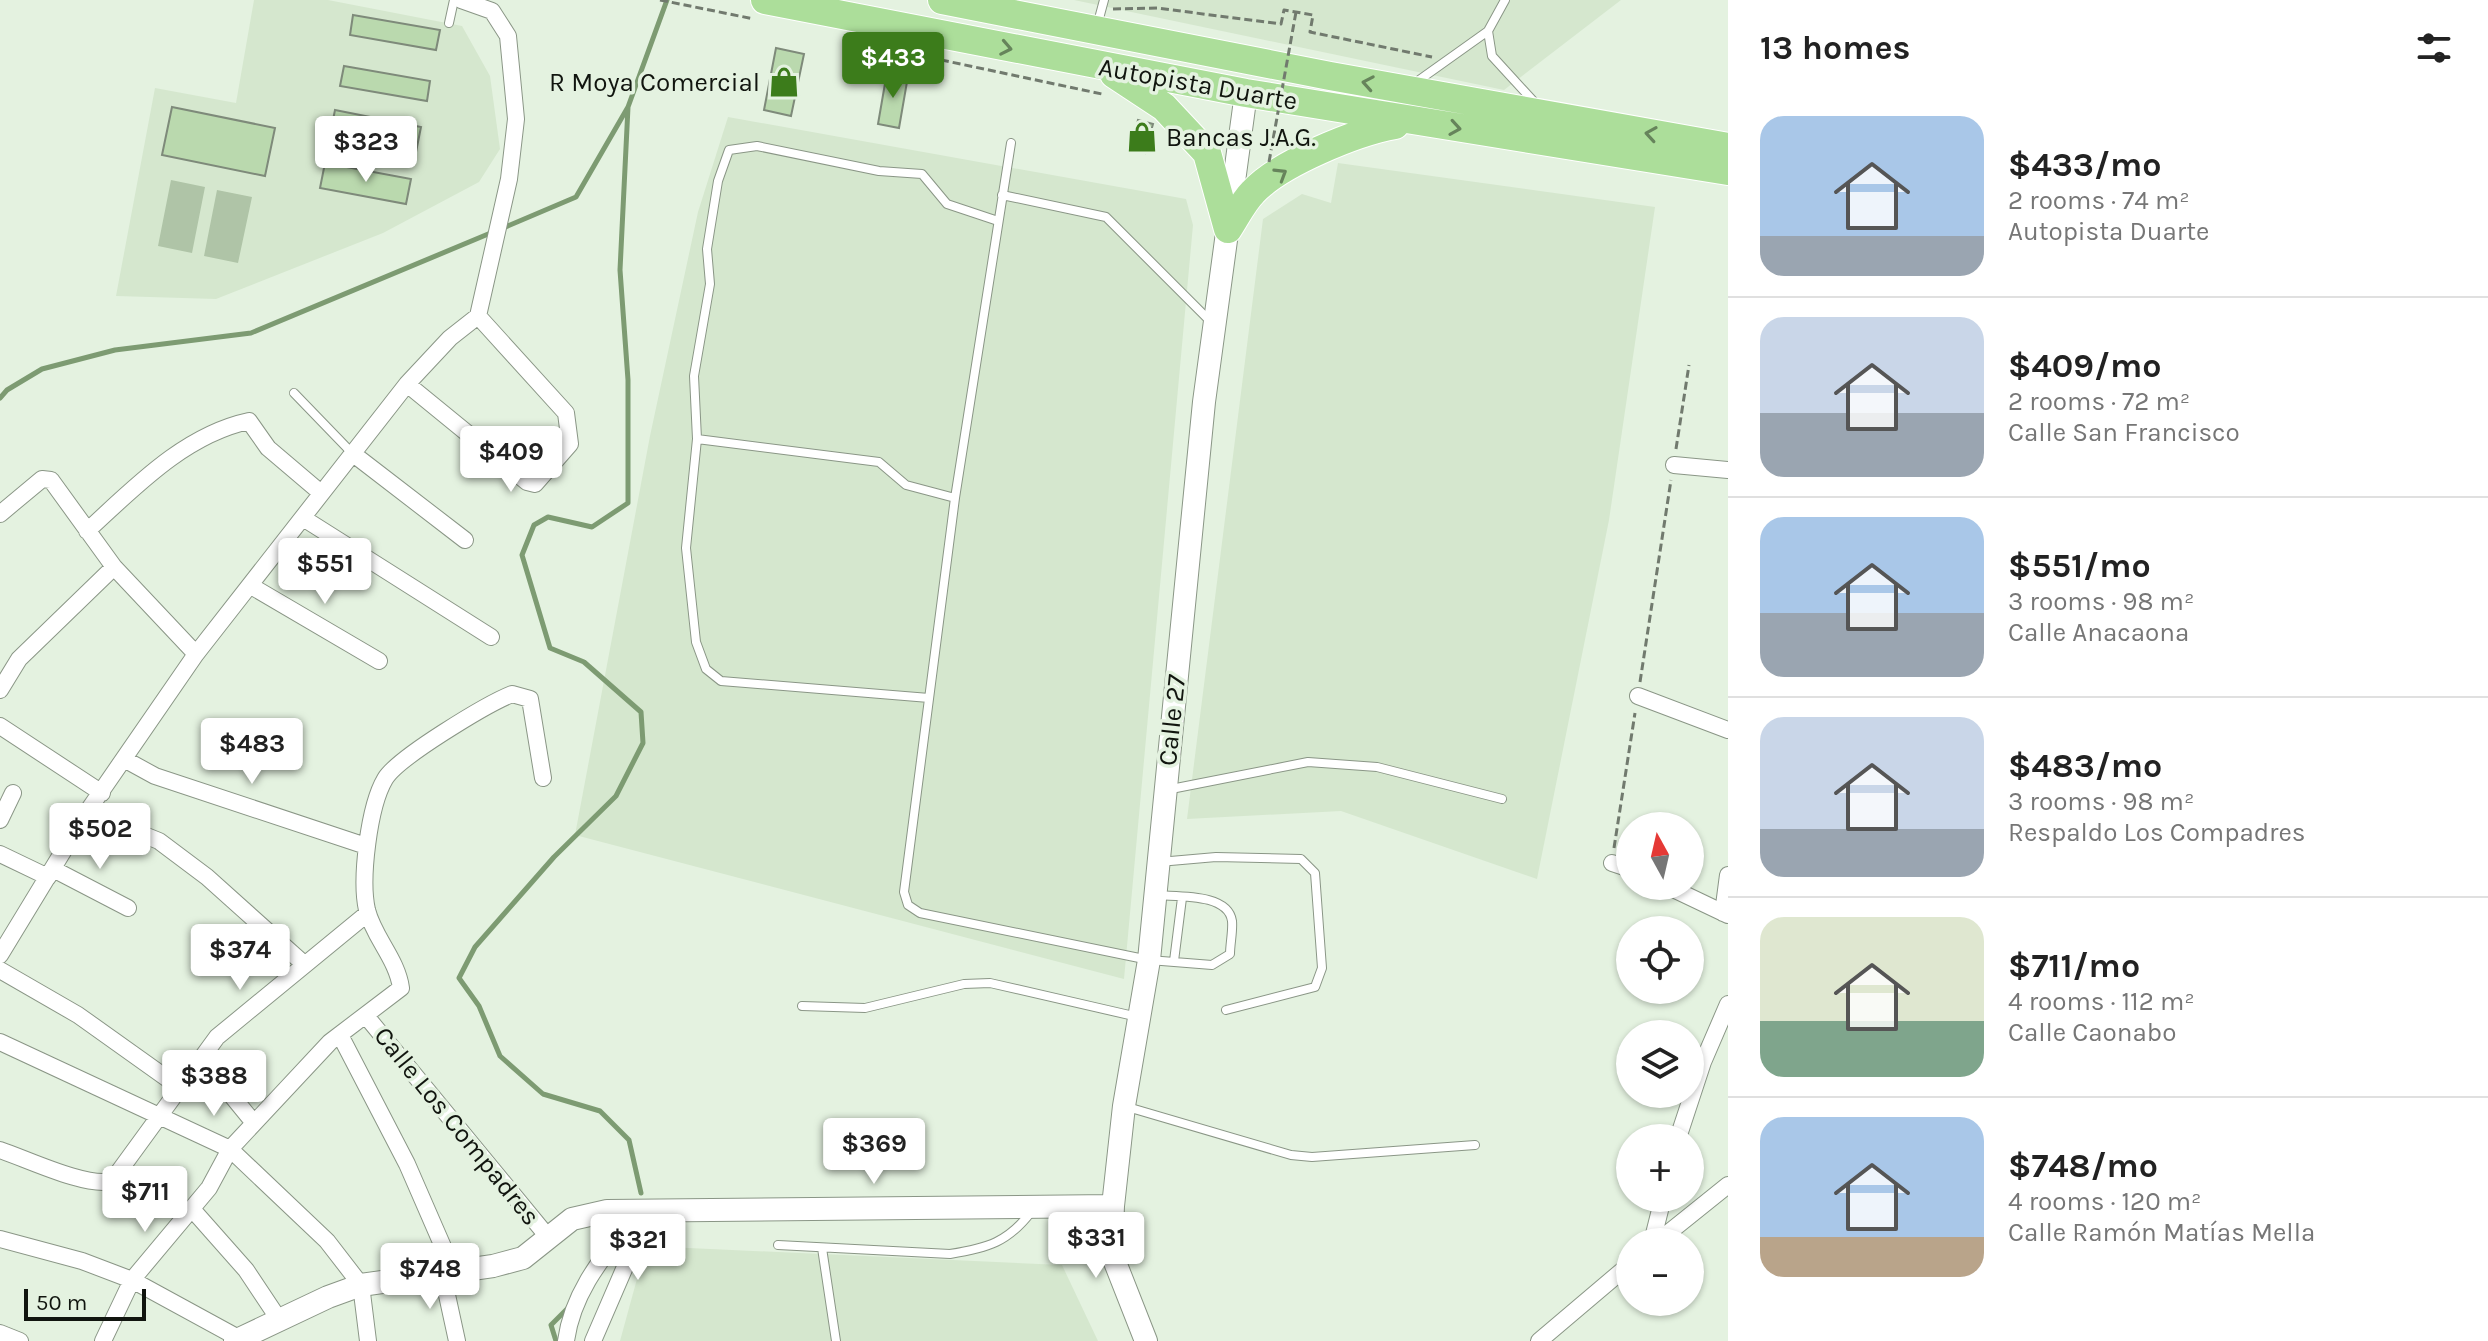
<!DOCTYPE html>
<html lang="en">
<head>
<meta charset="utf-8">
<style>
  body { margin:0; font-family:Karla,sans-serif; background:#f6f6f6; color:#222; height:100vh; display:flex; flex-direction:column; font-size:30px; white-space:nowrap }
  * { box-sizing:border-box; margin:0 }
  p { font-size:26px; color:#767676 }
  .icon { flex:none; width:44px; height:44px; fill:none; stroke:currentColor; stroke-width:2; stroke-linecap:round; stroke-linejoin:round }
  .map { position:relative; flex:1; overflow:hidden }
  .drawer { display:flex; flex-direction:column; background:#fff; width:760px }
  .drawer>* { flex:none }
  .needle { width:52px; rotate:352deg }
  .fabs { position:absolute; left:1616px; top:812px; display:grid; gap:16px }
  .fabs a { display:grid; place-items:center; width:88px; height:88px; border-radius:50%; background:#fff; box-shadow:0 2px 6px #0004; font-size:40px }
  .scale { position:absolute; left:24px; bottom:20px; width:122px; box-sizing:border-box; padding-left:8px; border:4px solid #11150f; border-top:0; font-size:22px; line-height:28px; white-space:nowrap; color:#11150f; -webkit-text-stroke:6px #e4f2e0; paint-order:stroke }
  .price { position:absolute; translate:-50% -68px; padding:0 18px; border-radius:8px; background:#fff; color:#222; font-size:26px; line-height:52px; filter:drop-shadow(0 2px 4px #0008) }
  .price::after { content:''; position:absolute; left:50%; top:48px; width:24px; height:18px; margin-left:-12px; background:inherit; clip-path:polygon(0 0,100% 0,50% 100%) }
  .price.selected { background:#3c7c1b; color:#fff }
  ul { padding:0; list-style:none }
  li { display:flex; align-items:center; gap:24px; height:200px; padding:0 32px }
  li+li { border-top:2px solid #e0e0e0 }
  li span { display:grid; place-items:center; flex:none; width:224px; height:160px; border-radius:24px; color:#555 }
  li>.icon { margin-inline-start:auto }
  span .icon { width:96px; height:96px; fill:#fffc; stroke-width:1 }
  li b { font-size:34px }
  h2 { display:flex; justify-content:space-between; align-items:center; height:96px; padding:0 32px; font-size:34px }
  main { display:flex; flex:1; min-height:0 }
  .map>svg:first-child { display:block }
  .built { fill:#d5e7ce }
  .green { fill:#afc4a7 }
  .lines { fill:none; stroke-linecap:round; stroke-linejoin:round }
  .stream { stroke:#7d9b72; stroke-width:5 }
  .building { fill:#bad9ae; stroke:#7e8a7a; stroke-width:2 }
  .lane-casing { stroke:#8a9686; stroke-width:10 }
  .street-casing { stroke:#8a9686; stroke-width:18 }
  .secondary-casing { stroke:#8a9686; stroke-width:24 }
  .highway-casing { stroke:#fff; stroke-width:30 }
  .path { stroke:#717a6e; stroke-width:3; stroke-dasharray:8 4; stroke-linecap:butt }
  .lane { stroke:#fff; stroke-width:8 }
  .street { stroke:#fff; stroke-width:16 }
  .secondary { stroke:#fff; stroke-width:22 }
  .highway { stroke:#acde9a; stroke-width:28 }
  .path-bridge { stroke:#717a6e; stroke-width:3; stroke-dasharray:8 4; stroke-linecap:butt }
  .oneway { stroke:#66845b }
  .labels { text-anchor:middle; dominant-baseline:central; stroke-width:7; stroke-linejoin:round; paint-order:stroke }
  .poi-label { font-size:26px; fill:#11150f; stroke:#e4f2e0; text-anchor:end }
  .street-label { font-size:26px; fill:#11150f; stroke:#e4f2e0 }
</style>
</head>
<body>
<main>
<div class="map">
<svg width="1728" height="1341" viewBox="0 0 1728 1341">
  <rect width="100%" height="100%" fill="#e4f2e0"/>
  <path class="built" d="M254,0H328L462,26L490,76L500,149L479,182L383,233L216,299L116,296L155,88L236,103Z
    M1074,0H1621L1504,90Z
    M728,117L1186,199L1193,225L1124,979L575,835L650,436L698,212Z
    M1338,163L1655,207L1609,520L1537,879L1341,811L1187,819L1263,219L1302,194L1331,203Z
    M646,1246L1062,1265L1098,1341H620Z"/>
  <path class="green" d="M171,180L205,187L192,253L158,246Z
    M217,190L252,197L238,263L204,256Z"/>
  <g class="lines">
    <path class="stream" d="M628,107L620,270L628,380V503L592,527L548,517L534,525L522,555L550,648L584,662L641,712L643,743L616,796L554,857L475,947L459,978L479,1006L500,1056L543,1094L600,1111L629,1140L641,1193
      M503,228L576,197L628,107L667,0
      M0,398L7,390L42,369L115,350L251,333L493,232
      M556,1341L551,1325L570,1306"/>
  </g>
  <path class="building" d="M353,15L440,30L436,50L350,35Z
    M776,48L804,54L791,116L764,110Z
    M344,66L430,81L427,101L340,86Z
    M887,72L908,76L899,128L878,124Z
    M172,107L275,128L265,176L162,155Z
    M335,110L421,127L416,152L330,135Z
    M1138,120L1153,124L1145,153L1130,149Z
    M325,163L411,179L406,204L320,188Z"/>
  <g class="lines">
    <g class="lane-casing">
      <path id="lane" d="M449,23L454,0
        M1097,26L1104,0
        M1488,31L1492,56L1536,104
        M1415,83L1488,31L1505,0
        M1011,143L955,498L904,892L908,905L920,913L1149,960L1212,965L1230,954C1230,944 1233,931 1232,921C1228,893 1178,897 1156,895
        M1002,195L1106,217L1211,322
        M294,393L352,453
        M697,439L879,462L906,485L955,498
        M929,698L721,681L706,669L696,642L686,548L697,439L694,376L710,284L707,249L718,181L729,150L757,146L879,171L922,174L947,204L998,221
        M1166,790L1308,762L1377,767L1502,799
        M1159,862L1216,857L1301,859L1315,873L1322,968L1315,987L1226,1010
        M1174,961L1182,898
        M802,1006L865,1008L964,984L990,983L1138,1017
        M1124,1106L1291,1155L1312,1157L1475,1145
        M778,1245L950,1254C988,1248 1008,1242 1031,1212
        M822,1248L836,1341"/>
    </g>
    <g class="street-casing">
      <path id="street" d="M407,384L527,482L535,484L570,444L566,413L478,316
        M352,453L465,540
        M1674,465L1728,470
        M0,514L42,479L51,480L114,567L196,654
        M303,518L491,637
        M87,531C134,488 184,435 249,421L268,448L321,493
        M251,586L379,661
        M0,690L19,659L114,567
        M1638,696L1728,730
        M0,726L102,793
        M124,759L155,776L366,846
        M87,812L159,841L207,877L304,964
        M0,820L13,793
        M0,854L48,877
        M1612,863L1630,869
        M53,869L128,908
        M1667,886L1728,915
        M1723,913L1728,875
        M0,955L87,812L196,654L407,384L450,338L478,316L509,179L516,119L508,36L492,11L461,0
        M0,970L78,1015L179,1087
        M366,1016L548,1237
        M340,1035L407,1164L454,1272
        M0,1042L230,1149L327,1241L361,1285L368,1341
        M201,1058L254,1123
        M1678,1138L1703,1062L1728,1004
        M0,1150C27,1159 87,1188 112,1181L217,1037L368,913
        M192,1209L246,1270L280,1321
        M0,1239L82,1261L132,1280L242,1340
        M1652,1242L1663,1198
        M1657,1242L1728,1185
        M442,1272L457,1341
        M0,1333L20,1341
        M103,1341L132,1280L209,1188L230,1149L330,1042L401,988C397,959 374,938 367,910C360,879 369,806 385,779C397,758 487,704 512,694L530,699L543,778
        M566,1341C573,1289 608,1251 639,1210
        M593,1341L650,1209
        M1539,1341L1630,1264"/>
    </g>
    <g class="secondary-casing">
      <path id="secondary" d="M235,1341L328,1297L361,1285L493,1266L523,1258L572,1219L607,1211L1113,1206
        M1146,1341L1111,1252L1113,1206L1124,1106L1149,960L1204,402L1246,93"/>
    </g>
    <g class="highway-casing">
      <path id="highway" d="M765,0L1246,93L1728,171
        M942,0L1330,76L1728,147
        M1114,74L1164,107L1207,153L1228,229
        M1228,229C1236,217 1243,202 1253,192C1280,163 1356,132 1395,125"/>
    </g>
    <path class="path" d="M660,0L754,19
      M1113,9L1157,8L1281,24L1284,10L1313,15L1310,32L1432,57
      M847,40L1102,94
      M1676,449L1689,365
      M1640,682L1671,480
      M1614,848L1635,713"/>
    <use href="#lane" class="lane"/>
    <use href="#street" class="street"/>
    <use href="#secondary" class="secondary"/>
    <use href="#highway" class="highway"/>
    <path class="path-bridge" d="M1269,162L1296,12"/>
  </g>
  <defs><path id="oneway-chevron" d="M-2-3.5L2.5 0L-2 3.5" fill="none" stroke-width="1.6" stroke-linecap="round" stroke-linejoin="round" transform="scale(2)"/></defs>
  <g class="oneway">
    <use href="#oneway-chevron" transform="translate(1006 48) rotate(11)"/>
    <use href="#oneway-chevron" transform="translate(1368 83) rotate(-170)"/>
    <use href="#oneway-chevron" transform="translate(1455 128) rotate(9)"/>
    <use href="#oneway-chevron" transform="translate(1651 134) rotate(-171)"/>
    <use href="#oneway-chevron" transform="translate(1281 174) rotate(-32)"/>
  </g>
  <defs>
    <g id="shop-bare" transform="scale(2.4)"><path d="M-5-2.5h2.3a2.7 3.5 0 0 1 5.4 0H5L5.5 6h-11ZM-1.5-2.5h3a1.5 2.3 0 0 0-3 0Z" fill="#3c7c1b" stroke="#e4f2e0" stroke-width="2.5" paint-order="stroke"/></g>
  </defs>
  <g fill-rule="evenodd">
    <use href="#shop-bare" x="784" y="82"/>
    <use href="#shop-bare" x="1142" y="137"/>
  </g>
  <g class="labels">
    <g class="poi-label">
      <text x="760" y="82">R Moya Comercial</text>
      <text x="1166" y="137" text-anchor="start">Bancas J.A.G.</text>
    </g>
    <g class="street-label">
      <text transform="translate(1198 84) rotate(10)">Autopista Duarte</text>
      <text transform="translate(1172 720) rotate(-84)">Calle 27</text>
      <text transform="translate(457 1126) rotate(51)">Calle Los Compadres</text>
    </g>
  </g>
</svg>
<div class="fabs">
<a><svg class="needle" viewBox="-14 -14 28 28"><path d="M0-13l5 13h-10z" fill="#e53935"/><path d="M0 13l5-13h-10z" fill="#767676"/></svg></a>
<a><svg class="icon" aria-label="locate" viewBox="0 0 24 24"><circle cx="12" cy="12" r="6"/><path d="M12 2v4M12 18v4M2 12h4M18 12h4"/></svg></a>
<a><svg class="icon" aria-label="layers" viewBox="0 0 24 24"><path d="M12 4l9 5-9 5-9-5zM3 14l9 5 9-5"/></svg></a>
<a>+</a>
<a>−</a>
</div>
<div class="scale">50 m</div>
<b class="price selected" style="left:893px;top:100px">$433</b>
<b class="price" style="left:366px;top:184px">$323</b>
<b class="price" style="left:511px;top:494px">$409</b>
<b class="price" style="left:325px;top:606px">$551</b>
<b class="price" style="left:252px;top:786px">$483</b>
<b class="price" style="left:100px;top:871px">$502</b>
<b class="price" style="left:240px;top:992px">$374</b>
<b class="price" style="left:214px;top:1118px">$388</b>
<b class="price" style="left:874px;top:1186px">$369</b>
<b class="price" style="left:145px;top:1234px">$711</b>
<b class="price" style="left:1096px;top:1280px">$331</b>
<b class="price" style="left:638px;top:1282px">$321</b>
<b class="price" style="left:430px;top:1311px">$748</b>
</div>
<section class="drawer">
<h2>13 homes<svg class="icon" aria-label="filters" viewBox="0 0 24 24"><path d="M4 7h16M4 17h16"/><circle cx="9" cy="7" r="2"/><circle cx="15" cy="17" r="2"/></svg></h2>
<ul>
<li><span style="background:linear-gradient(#a9c7e8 75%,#9aa5b1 0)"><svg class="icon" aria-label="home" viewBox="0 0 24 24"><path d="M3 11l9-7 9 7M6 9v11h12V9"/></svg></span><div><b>$433/mo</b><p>2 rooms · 74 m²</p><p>Autopista Duarte</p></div></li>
<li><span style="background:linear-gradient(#c9d6e8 60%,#9aa5b1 0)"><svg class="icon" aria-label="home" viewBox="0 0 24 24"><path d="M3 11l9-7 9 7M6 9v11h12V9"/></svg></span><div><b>$409/mo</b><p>2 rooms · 72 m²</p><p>Calle San Francisco</p></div></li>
<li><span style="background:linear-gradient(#a9c7e8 60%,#9aa5b1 0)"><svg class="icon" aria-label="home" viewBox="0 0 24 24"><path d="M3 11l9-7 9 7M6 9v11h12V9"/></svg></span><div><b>$551/mo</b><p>3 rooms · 98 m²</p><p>Calle Anacaona</p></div></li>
<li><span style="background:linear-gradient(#c9d6e8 70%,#9aa5b1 0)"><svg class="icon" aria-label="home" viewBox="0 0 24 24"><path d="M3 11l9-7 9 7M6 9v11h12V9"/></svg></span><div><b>$483/mo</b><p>3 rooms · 98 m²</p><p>Respaldo Los Compadres</p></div></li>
<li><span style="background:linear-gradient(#dfe7d0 65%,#7fa58c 0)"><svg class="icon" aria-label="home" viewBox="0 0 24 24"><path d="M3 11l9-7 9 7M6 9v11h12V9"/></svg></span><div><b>$711/mo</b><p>4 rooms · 112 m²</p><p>Calle Caonabo</p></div></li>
<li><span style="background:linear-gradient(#a9c7e8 75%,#b9a48a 0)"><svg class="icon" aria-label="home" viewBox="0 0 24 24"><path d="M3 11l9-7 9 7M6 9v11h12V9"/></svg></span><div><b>$748/mo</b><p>4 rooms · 120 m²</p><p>Calle Ramón Matías Mella</p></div></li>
</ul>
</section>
</main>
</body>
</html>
